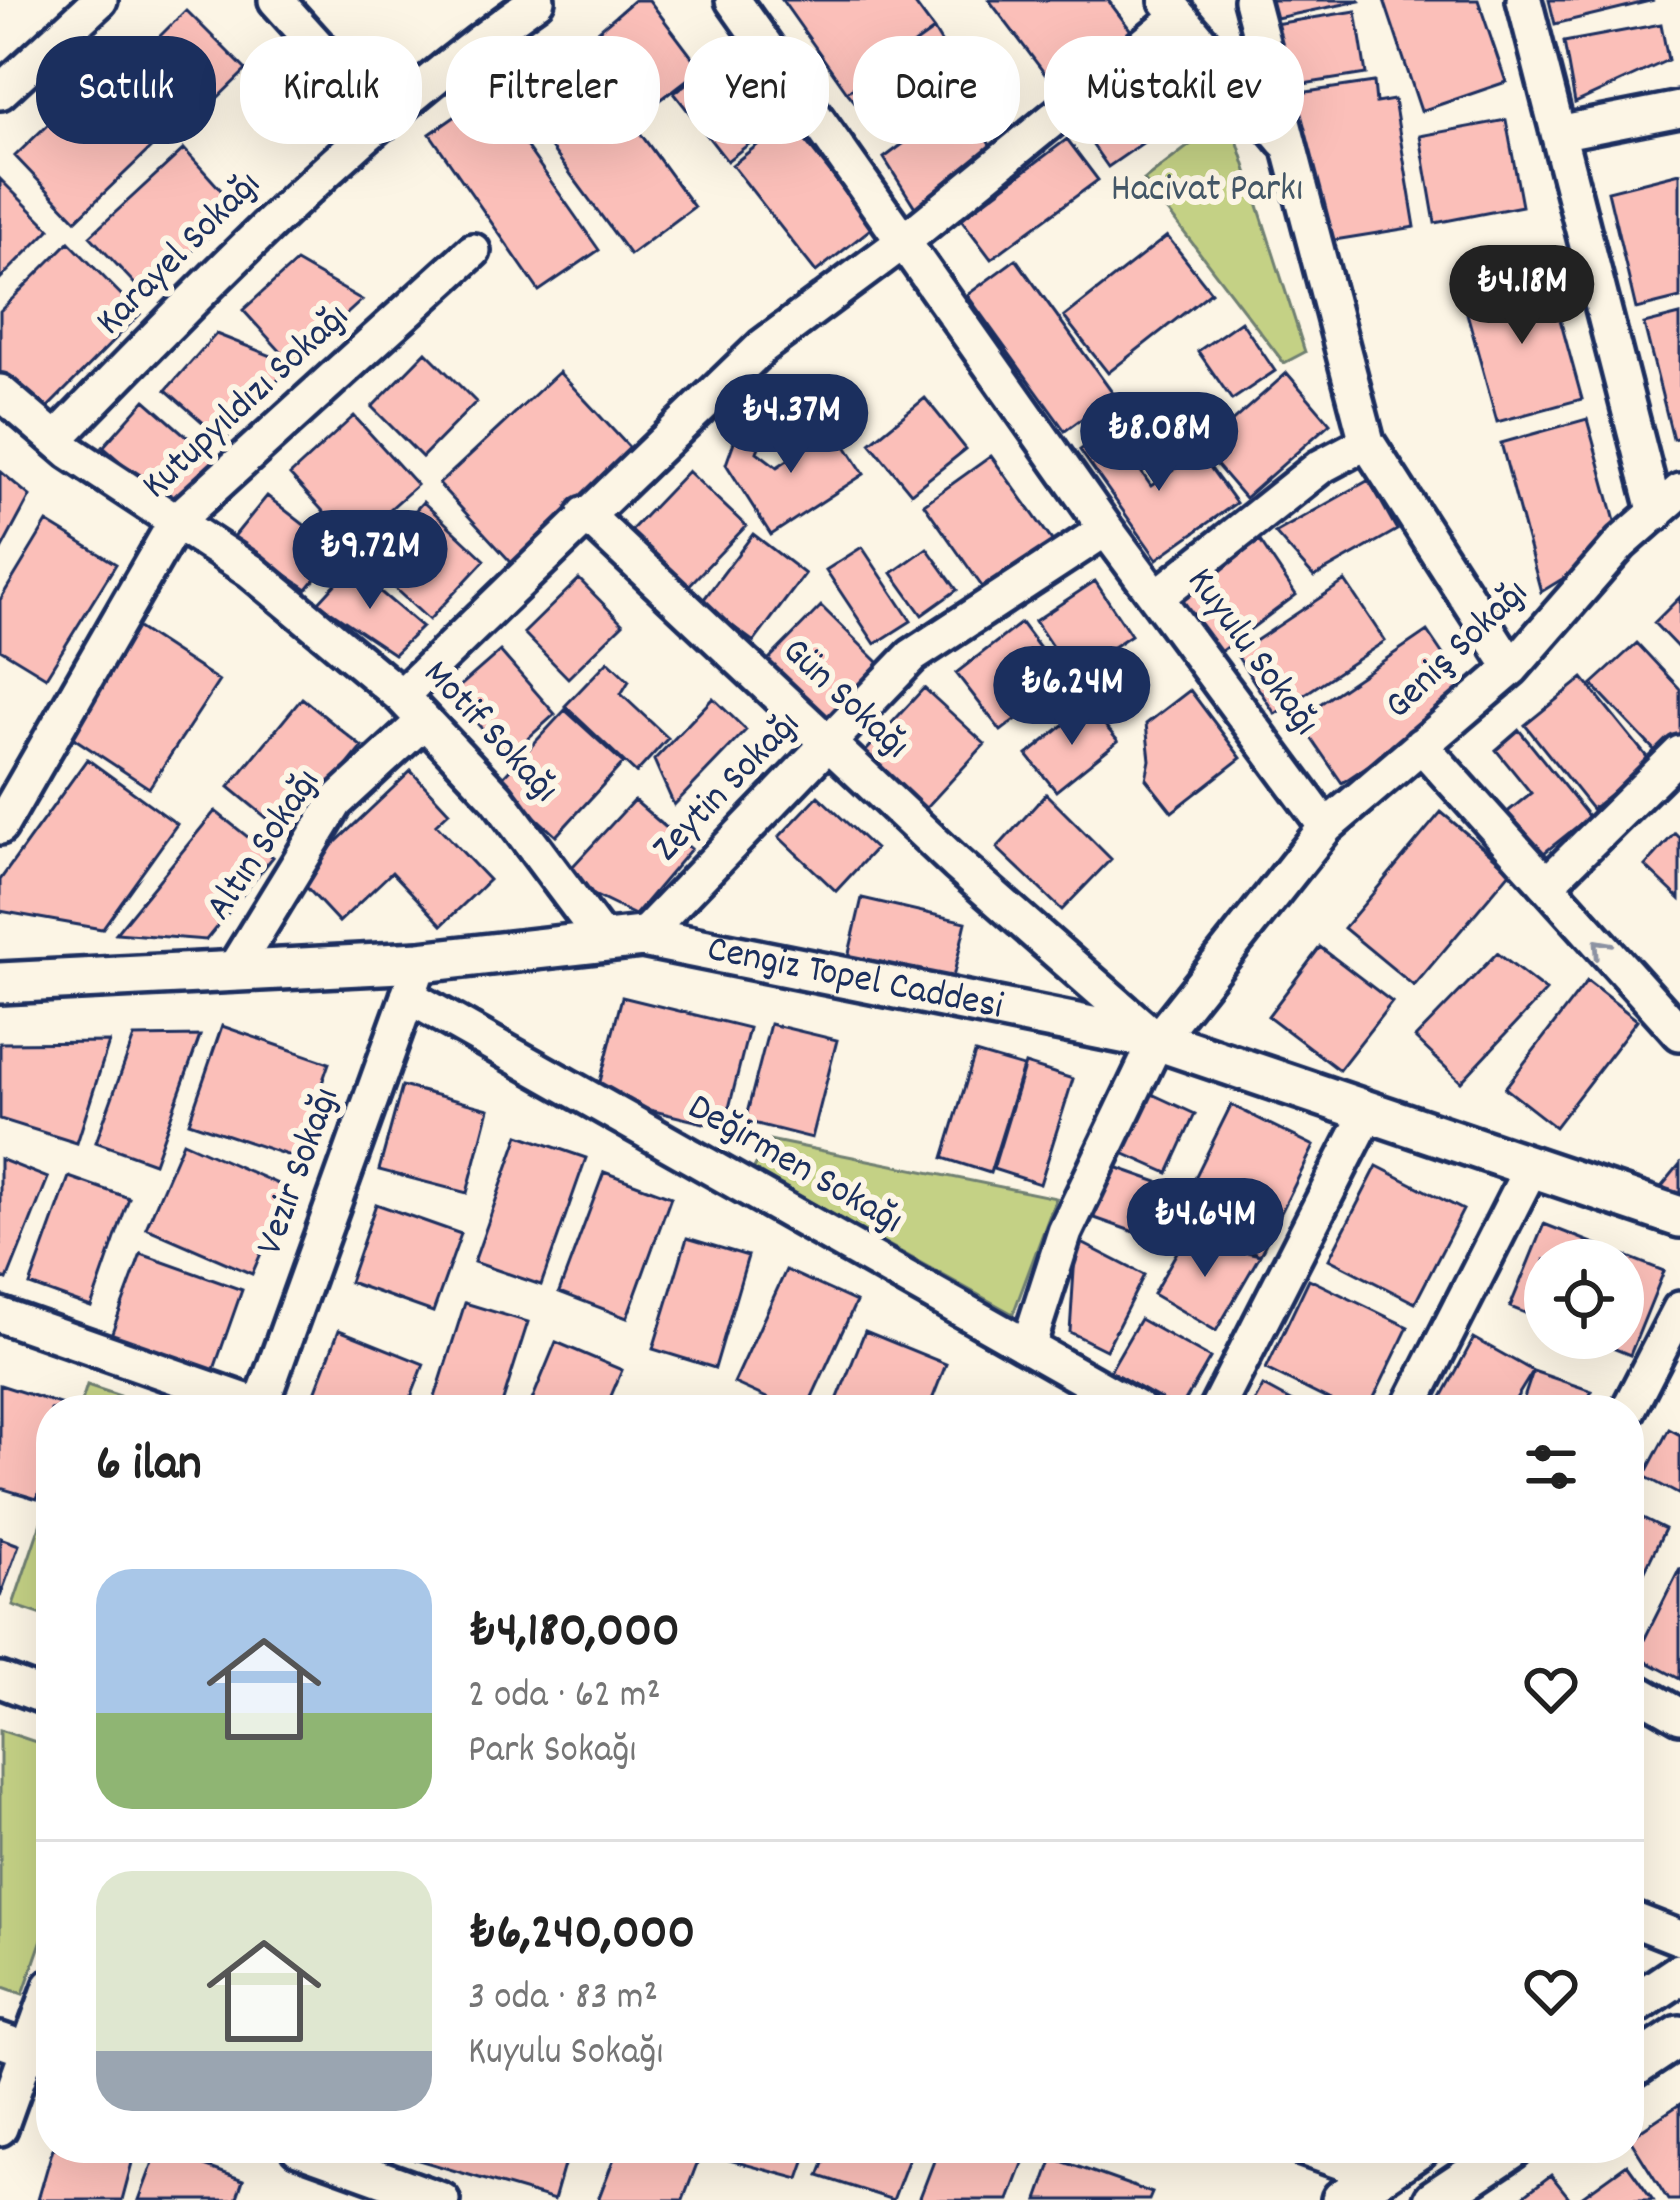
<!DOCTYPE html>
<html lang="tr">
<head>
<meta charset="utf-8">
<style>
  body { margin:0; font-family:Dekko,sans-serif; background:#f2f2f2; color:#222; height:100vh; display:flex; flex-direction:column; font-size:45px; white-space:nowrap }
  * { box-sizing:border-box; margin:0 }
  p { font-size:39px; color:#767676 }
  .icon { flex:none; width:66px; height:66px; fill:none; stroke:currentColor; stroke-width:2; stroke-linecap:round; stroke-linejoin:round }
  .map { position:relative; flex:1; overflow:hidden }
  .side { position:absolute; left:36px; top:1395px; width:1608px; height:768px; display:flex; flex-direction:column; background:#fff; border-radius:48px; box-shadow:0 12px 48px #0002 }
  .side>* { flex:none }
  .banner { position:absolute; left:36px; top:36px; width:1608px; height:108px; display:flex; gap:24px }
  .buttons { position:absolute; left:1524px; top:1239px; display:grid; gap:24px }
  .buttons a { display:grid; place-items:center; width:120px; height:120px; border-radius:50%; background:#fff; box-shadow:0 12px 48px #0002; font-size:60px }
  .price { position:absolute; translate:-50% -102px; padding:0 27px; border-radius:42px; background:#1b2f5e; color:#fff; font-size:39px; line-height:78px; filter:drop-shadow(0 3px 6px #0008) }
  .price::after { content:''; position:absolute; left:50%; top:72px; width:36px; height:27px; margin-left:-18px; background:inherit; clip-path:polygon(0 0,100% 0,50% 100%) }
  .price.on { background:#222; color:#fff }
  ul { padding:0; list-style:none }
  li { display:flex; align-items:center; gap:36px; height:300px; padding:0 60px }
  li+li { border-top:3px solid #e0e0e0 }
  li span { display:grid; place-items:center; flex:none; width:336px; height:240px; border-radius:36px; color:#555 }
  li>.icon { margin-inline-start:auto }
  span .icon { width:144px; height:144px; fill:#fffc; stroke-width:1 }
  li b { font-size:51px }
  h2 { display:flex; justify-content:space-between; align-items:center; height:144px; padding:0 60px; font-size:51px }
  .chip { padding:0 42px; border-radius:48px; background:#fff; box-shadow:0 12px 48px #0002; font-size:42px; line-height:108px }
  .chip.on { background:#1b2f5e; color:#fff }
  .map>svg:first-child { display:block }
  .green { fill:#c4d185; stroke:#708072; stroke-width:3 }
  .building { fill:#fbbfb9; stroke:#1b2f5e; stroke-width:3 }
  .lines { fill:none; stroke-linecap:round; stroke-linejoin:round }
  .minor-casing { stroke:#1b2f5e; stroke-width:42 }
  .tertiary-casing { stroke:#1b2f5e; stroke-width:48 }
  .minor { stroke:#fcf5e5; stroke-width:33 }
  .tertiary { stroke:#fcf5e5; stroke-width:39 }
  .oneway { stroke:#8c92a2 }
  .labels { text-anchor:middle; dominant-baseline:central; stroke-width:12; stroke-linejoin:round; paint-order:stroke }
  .park-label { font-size:39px; fill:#455868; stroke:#fcf5e5 }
  .street-label { font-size:39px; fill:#1b2f5e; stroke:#fcf5e5 }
</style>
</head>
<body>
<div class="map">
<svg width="1680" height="2200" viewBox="0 0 1680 2200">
  <rect width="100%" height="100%" fill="#fcf5e5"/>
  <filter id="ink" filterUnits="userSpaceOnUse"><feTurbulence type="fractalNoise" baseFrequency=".00833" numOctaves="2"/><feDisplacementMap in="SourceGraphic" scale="24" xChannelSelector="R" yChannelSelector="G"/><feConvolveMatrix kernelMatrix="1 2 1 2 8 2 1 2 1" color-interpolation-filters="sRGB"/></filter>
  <g filter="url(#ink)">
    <path class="green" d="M1229,115L1305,352L1284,363L1144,180Z
      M769,1140L1056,1198L1013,1314L753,1170Z
      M87,1385L162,1410H79Z
      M51,1493V1618L13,1605Z
      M0,1730L51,1747V1913L23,1994L0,1986Z"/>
    <path class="building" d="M634,0H649L701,69L637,118L578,48Z
      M782,0H912L934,30L847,92Z
      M989,0H1108L1132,32L1057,90Z
      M1258,0H1358L1359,1L1262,21Z
      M1384,0H1478L1506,82L1421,111Z
      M1549,0H1654L1555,24Z
      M186,10L246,70L194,121L134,62Z
      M1356,11L1366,74L1278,88L1268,25Z
      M1661,24L1668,60L1575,103L1564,42Z
      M934,30L962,77L882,135L847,92Z
      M735,46L788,114L727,161L674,93Z
      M578,48L694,207L630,255L513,96Z
      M121,54L182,118L76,220L15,156Z
      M1154,55L1192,109L1108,167L1071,114Z
      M1374,82L1376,103L1394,100L1415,227L1316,243L1293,94Z
      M489,93L599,250L539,291L430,134Z
      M961,101L996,154L918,212L884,158Z
      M789,120L873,227L816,272L732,165Z
      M1506,120L1522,206L1435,223L1420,136Z
      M1067,139L1098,180L991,259L961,219Z
      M184,149L238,209L145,295L90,236Z
      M1680,173V298L1636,309L1608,191Z
      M0,179L50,229L0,279Z
      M1167,236L1211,292L1108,373L1064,317Z
      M69,242L140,314L41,414L0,373V311Z
      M1016,259L1114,395L1065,431L967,295Z
      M296,262L362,300L292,364L243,310Z
      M1547,272L1582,399L1497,422L1462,295Z
      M1680,315V437L1673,439L1644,324Z
      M1241,321L1275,371L1232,400L1198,351Z
      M216,334L292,364L224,441L166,390Z
      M426,352L476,402L422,457L372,407Z
      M559,372L640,459L519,571L439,484Z
      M1287,373L1330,423L1245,498L1202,448Z
      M925,398L966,449L911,493L870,443Z
      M145,400L217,463L176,510L103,447Z
      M354,416L417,485L352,543L290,475Z
      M1587,419L1621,543L1541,592L1501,443Z
      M740,425L764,434L757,452L777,467L835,429L864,474L771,535L726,464Z
      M1111,428L1151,486L1199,452L1236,503L1157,559L1080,450Z
      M991,456L1056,546L988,595L924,504Z
      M0,471L30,496L0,552Z
      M688,471L746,526L677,598L619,543Z
      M1369,480L1397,530L1314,577L1275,533Z
      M267,496L338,551L307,589L232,539Z
      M423,502L485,560L429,620L367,563Z
      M47,522L116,564L46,677L0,649V600Z
      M753,534L805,574L754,642L701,603Z
      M1260,541L1296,595L1220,652L1176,596Z
      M862,547L911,621L875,644L826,570Z
      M927,548L957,590L922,615L892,573Z
      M351,567L422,627L394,654L318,603Z
      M579,579L623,624L568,678L524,633Z
      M1095,581L1131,635L1071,675L1035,621Z
      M1345,581L1385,641L1275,714L1236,654Z
      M1680,597V650L1654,623Z
      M821,606L880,664L823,722L764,664Z
      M1021,623L1065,682L1001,731L956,673Z
      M135,626L219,681L149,788L66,733Z
      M1427,631L1471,696L1342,783L1298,719Z
      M1637,643L1680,689V735L1659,755L1592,684Z
      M500,651L555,714L507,757L451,694Z
      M608,661L629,681L621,694L668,738L636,773L565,706Z
      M1583,678L1651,762L1592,809L1525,725Z
      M924,688L985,744L915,820L854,764Z
      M1190,690L1241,758L1172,812L1146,779L1150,760L1146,724Z
      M302,698L362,747L290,837L229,787Z
      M713,698L746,730L674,805L654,760Z
      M1088,705L1118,741L1056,791L1027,755Z
      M565,710L623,763L556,836L498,782Z
      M1519,730L1589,817L1539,857L1505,814L1531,793L1496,750Z
      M87,759L177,824L102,929L0,911V880Z
      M411,771L449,812L436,824L489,880L442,925L392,872L339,922L298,878Z
      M1046,794L1111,859L1062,910L997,848Z
      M818,796L875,849L836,891L779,837Z
      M634,800L691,849L635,915L561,879Z
      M215,811L273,857L206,940L116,933Z
      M1441,812L1511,871L1414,986L1344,928Z
      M1675,833L1680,838V899L1645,866Z
      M862,898L966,922L951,986L847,962Z
      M1320,947L1392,1002L1339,1070L1268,1016Z
      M1497,953L1546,991L1461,1082L1415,1038Z
      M1587,981L1637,1020L1555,1127L1505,1088Z
      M622,997L749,1028L724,1128L596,1097Z
      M770,1024L837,1040L812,1138L745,1121Z
      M222,1026L329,1063L296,1158L189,1122Z
      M200,1036L154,1163L96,1142L134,1037Z
      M109,1042L77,1143L0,1119V1043Z
      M975,1053L1023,1067L990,1173L943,1158Z
      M1025,1064L1073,1079L1040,1184L993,1169Z
      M402,1086L489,1109L467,1193L379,1170Z
      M1141,1089L1195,1114L1168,1173L1114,1149Z
      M1231,1105L1314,1146L1260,1255L1177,1214Z
      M519,1135L586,1158L541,1285L474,1262Z
      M183,1142L289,1189L252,1274L146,1228Z
      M0,1159L48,1178L7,1280L0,1277Z
      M1107,1164L1175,1188L1157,1240L1089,1216Z
      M1680,1164V1201L1662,1186Z
      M1377,1166L1463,1210L1415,1303L1329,1259Z
      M604,1172L671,1197L627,1318L559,1292Z
      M69,1177L129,1198L91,1307L30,1285Z
      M376,1204L461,1234L433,1312L349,1282Z
      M1544,1224L1664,1271L1630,1355L1588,1338H1623V1260H1545V1321L1510,1307Z
      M687,1238L748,1256L715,1368L653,1349Z
      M1185,1238L1260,1255L1216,1331L1153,1294Z
      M1076,1240L1144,1275L1106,1350L1070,1332Z
      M141,1254L242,1290L213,1372L111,1335Z
      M786,1270L856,1302L806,1410H793L734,1383Z
      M1309,1279L1408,1327L1368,1410H1349L1266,1369Z
      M465,1303L528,1322L500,1410H431Z
      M1140,1319L1210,1358L1180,1410L1110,1371Z
      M339,1330L424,1364L406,1410H335L312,1401Z
      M865,1331L946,1364L928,1410H833Z
      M1474,1338L1533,1371L1509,1410H1435Z
      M556,1342L622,1370L605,1410H528Z
      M1533,1371L1592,1391L1582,1410H1520Z
      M0,1385L66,1406L51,1410V1455L37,1499L0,1488Z
      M1263,1386L1307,1410H1250Z
      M960,1397L991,1410H955Z
      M1669,1429L1680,1435V1495L1644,1476Z
      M1629,1511L1665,1529L1629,1603Z
      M0,1538L19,1545L0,1597Z
      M1680,1568V1679L1636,1656Z
      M1680,2104V2200H1668L1629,2138Z
      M53,2148H136L122,2200H38Z
      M407,2148H569L554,2200L405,2156Z
      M618,2148H703L683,2200H598Z
      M721,2148H810L799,2179L718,2157Z
      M830,2148H913L893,2200L819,2176Z
      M939,2148H1029L1009,2200H919Z
      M158,2149L243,2180L236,2200H139Z
      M1053,2158L1152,2193L1149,2200H1038Z
      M1627,2164L1653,2200H1577Z
      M1551,2175L1571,2200H1518Z"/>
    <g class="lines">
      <g class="minor-casing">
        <path id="minor" d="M276,0L385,121
          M733,0L1106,529L1326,827
          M1251,0L1367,442L1512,668
          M1524,0L1656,514
          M1167,1L1284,141
          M0,92L100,0
          M1558,133L1680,109
          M0,392L70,452L251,571L401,696L497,798L603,940
          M56,439C208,284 358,125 537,0
          M585,514L957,864L1157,1040
          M1158,596L1320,467L1367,442
          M401,696L763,346L904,241L1179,16
          M1421,745L1680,1033
          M0,827L176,521L473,251
          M1547,884L1680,753
          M642,937L912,656L1106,529
          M232,972L336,802L424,721
          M408,996L1139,1410
          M0,1315L271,1410
          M1028,1347L1065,1232L1157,1040L1326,827L1512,668L1621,543L1680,491
          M259,1410L415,977
          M1216,1410L1368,1112
          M1408,1410L1532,1166
          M1628,1410L1680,1309
          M0,1680L51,1699
          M1629,1687L1680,1716
          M1629,1918L1680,1938
          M0,2040L51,2058
          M0,2128L51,1986
          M298,2148L442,2200
          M1302,2148L1378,2175"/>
      </g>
      <g class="tertiary-casing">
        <g id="tertiary">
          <path id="s1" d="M0,983L420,962L642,937L1157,1040L1680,1217"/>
          <path d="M1629,2008L1680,1974"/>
          <path d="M1629,2070L1680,2036"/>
          <path d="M1342,2200L1419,2148"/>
          <path d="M1434,2200L1512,2148"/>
        </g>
      </g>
      <use href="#minor" class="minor"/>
      <use href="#tertiary" class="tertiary"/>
    </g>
    <defs><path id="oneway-chevron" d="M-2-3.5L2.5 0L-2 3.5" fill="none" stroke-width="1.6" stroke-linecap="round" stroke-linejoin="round" transform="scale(3)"/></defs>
    <use class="oneway" href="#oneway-chevron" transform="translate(1601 947) rotate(-132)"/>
  </g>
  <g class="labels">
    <g class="park-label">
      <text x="1207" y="191">Hacivat Parkı</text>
    </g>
    <g class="street-label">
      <text transform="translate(180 255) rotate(-45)">Karayel Sokağı</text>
      <text transform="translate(247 403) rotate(-43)">Kutupyıldızı Sokağı</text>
      <text transform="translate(1458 651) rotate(-44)">Geniş Sokağı</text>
      <text transform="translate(1251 653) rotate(54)">Kuyulu Sokağı</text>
      <text transform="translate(844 700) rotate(43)">Gün Sokağı</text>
      <text transform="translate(489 733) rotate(47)">Motif Sokağı</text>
      <text transform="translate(728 788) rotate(-46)">Zeytin Sokağı</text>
      <text transform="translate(265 846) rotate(-56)">Altın Sokağı</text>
      <text stroke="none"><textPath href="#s1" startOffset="861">Cengiz Topel Caddesi</textPath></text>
      <text transform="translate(794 1166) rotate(30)">Değirmen Sokağı</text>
      <text transform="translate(300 1172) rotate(-70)">Vezir Sokağı</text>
    </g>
  </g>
</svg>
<div class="buttons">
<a><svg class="icon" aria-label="locate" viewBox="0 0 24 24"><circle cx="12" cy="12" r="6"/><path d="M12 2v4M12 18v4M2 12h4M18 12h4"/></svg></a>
</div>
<b class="price on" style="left:1522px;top:347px">₺4.18M</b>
<b class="price" style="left:791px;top:476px">₺4.37M</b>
<b class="price" style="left:1159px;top:494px">₺8.08M</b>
<b class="price" style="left:370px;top:612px">₺9.72M</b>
<b class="price" style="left:1072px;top:748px">₺6.24M</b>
<b class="price" style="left:1205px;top:1280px">₺4.64M</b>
<div class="banner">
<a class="chip on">Satılık</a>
<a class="chip">Kiralık</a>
<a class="chip">Filtreler</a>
<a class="chip">Yeni</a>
<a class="chip">Daire</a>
<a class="chip">Müstakil ev</a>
</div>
<section class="side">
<h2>6 ilan<svg class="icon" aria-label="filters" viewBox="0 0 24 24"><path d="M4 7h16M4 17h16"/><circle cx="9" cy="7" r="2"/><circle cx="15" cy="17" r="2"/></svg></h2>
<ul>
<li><span style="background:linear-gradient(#a9c7e8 60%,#8fb573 0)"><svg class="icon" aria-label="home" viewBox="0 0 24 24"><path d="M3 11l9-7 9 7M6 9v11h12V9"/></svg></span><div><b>₺4,180,000</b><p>2 oda · 62 m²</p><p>Park Sokağı</p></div><svg class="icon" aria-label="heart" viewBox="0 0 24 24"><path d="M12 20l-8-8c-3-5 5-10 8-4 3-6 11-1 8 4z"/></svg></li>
<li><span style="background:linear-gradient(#dfe7d0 75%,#9aa5b1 0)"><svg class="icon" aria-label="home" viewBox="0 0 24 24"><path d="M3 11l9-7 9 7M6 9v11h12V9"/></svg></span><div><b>₺6,240,000</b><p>3 oda · 83 m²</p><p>Kuyulu Sokağı</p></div><svg class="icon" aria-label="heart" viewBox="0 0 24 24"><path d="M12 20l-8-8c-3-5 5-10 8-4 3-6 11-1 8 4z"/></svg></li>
</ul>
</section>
</div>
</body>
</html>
